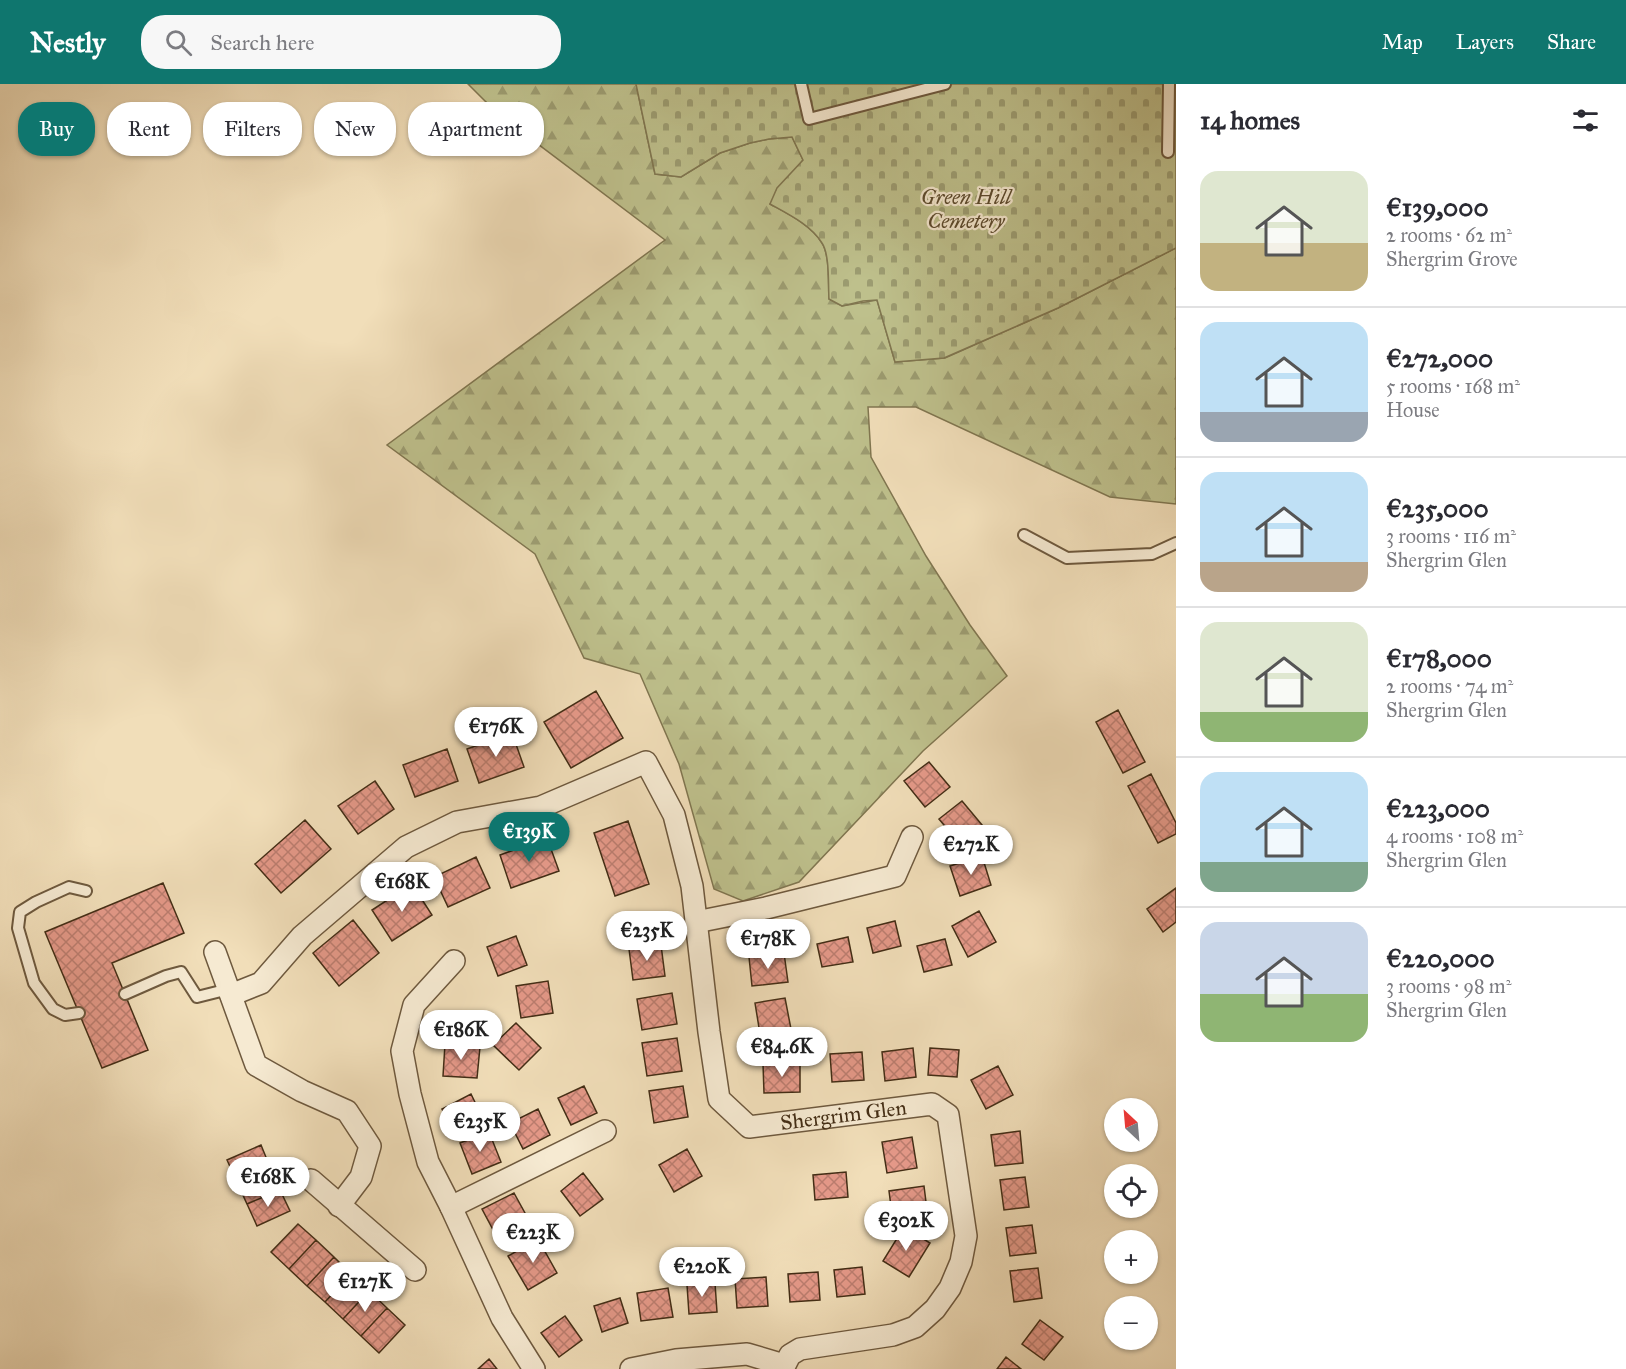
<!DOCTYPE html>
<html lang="en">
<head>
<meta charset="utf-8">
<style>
  body { margin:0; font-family:"IM FELL Great Primer",serif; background:#f7f7f7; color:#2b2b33; height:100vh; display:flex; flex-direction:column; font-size:22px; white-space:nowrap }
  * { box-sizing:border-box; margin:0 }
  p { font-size:20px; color:#7c7c81 }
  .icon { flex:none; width:33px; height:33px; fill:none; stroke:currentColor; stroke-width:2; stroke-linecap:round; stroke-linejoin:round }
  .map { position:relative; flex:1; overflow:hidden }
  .details { display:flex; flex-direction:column; background:#fff; width:450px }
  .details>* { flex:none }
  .hud { position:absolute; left:18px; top:18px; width:570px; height:54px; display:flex; gap:12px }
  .needle { width:39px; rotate:334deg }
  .controls { position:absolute; left:1104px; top:1014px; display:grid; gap:12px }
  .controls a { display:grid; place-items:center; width:54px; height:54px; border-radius:50%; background:#fff; box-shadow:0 2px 4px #0004; font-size:30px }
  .price { position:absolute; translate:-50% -51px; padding:0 14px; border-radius:21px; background:#fff; color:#222; font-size:20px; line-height:39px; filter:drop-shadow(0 2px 3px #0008) }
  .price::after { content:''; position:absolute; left:50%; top:36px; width:18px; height:14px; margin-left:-9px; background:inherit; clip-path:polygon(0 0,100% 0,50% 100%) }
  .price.selected { background:#0f766e; color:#fff }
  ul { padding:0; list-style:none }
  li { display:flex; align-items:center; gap:18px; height:150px; padding:0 24px }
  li+li { border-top:2px solid #e1e1e2 }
  li span { display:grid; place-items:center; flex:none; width:168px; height:120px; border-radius:18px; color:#555 }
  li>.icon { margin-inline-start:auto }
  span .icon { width:72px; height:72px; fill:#fffc; stroke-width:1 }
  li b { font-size:26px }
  h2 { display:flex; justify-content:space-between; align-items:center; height:72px; padding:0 24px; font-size:26px }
  .tag { padding:0 21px; border-radius:24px; background:#fff; box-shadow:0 2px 4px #0004; font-size:21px; line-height:54px }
  .tag.selected { background:#0f766e; color:#fff }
  header { display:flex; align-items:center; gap:36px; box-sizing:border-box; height:84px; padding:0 30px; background:#0f766e; color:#fff }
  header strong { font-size:28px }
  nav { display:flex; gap:33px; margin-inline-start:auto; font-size:21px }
  .search { width:420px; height:54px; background:#f7f7f7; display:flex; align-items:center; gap:15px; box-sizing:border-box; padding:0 21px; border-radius:24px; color:#7c7c81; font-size:22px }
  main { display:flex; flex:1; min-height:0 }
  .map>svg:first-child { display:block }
  .forest { fill:url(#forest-firs); stroke:#807650; stroke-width:1.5 }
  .cemetery { fill:url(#cemetery-stones); stroke:#807650; stroke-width:1.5 }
  .building { fill:url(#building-cross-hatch); stroke:#432d15; stroke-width:1.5 }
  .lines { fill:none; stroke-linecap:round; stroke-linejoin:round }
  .lane-casing { stroke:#6e593e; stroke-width:14 }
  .street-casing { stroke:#6e593e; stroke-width:24 }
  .lane { stroke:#f6ead2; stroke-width:10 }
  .street { stroke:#f6ead2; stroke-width:21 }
  .labels { text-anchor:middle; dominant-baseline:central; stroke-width:4.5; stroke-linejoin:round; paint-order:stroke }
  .park-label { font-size:21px; font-style:italic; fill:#5c4a2d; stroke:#f6ead2 }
  .street-label { font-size:21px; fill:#432d15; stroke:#f6ead2 }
</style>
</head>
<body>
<header>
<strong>Nestly</strong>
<div class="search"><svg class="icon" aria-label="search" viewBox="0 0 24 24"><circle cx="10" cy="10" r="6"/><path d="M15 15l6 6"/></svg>Search here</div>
<nav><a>Map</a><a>Layers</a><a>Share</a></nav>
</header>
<main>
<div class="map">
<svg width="1176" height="1285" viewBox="0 0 1176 1285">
  <defs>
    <pattern id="forest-firs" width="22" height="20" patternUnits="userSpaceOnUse" patternTransform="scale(1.5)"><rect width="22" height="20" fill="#bec08c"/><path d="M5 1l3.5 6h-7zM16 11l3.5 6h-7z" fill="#9c9c71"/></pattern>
    <pattern id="cemetery-stones" width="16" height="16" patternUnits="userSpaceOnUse" patternTransform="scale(1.5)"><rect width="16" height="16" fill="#bec08c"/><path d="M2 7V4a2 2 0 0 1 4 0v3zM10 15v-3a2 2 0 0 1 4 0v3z" fill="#9c9c71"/></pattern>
    <pattern id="building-cross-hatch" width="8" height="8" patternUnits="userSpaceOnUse" patternTransform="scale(1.5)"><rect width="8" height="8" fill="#e59989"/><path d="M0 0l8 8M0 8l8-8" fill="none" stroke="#bb7d6f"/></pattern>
  </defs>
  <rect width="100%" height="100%" fill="#f1deb9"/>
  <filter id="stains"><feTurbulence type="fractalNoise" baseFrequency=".00333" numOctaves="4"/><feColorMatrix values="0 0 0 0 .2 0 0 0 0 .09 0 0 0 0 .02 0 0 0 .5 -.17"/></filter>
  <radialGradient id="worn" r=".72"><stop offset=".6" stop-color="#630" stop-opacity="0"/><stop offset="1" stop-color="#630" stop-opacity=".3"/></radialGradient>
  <path class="forest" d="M468,0H636L655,90L681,93L720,69L750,59L769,55L792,53L803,76L770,120C788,130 811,141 822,159C830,171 828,201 829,215L842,222L877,216L895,278L945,274L1058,224L1176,164V420L1110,413L916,323H868L871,373L926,472L970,541L1007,592L923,667L799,798L743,817L714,805L679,680L640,590L584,574L535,470L387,361L665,156L498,30Z"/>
  <path class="cemetery" d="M636,0H1176V164L1058,224L944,274L895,278L877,216L863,217L842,222L829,215C828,201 830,171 822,159C811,141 788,130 770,120L777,104L803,76L792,53L769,55L750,59L720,69L681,93L655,90Z"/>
  <path class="building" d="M596,607L623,654L571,684L544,638Z
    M1118,626L1145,678L1123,689L1096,638Z
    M512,649L524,683L479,699L467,665Z
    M447,665L458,697L415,713L403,681Z
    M929,678L950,703L925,723L904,697Z
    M1151,690L1176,739V750L1158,759L1128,702Z
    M375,697L394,725L358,750L338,722Z
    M962,717L982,741L959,759L939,735Z
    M305,736L331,765L281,809L255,780Z
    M628,737L649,800L615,812L594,749Z
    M547,754L559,787L511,804L500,771Z
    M982,772L991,801L960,812L950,782Z
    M476,773L490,804L448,823L434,793Z
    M163,799L184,849L112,879L148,966L102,984L45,848Z
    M412,800L432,831L392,857L372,826Z
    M1176,804V838L1163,848L1147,825Z
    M979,827L996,858L968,873L952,842Z
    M353,836L379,869L339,902L313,869Z
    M895,837L901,862L873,869L867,844Z
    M516,852L527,881L498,892L487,863Z
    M848,853L853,878L822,883L817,860Z
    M945,855L952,881L924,888L917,862Z
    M661,861L665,892L633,896L629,865Z
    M784,869L788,898L752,902L749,873Z
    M548,897L553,929L521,934L516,902Z
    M672,909L677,940L642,946L637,915Z
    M785,914L791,945L760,950L755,919Z
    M516,939L541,964L519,986L493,961Z
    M677,954L682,987L647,992L642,959Z
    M445,960L480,963L477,994L443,992Z
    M913,964L916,993L885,997L882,968Z
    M930,964L959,966L957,993L928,991Z
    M862,968L864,996L832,998L830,970Z
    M800,979V1008L764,1009L763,980Z
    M998,982L1013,1011L986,1025L971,996Z
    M584,1002L597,1029L571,1041L558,1014Z
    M683,1002L688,1033L654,1039L649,1007Z
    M471,1010L485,1039L457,1054L442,1025Z
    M538,1025L550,1051L523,1065L510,1039Z
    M1020,1047L1023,1079L995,1082L991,1051Z
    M489,1048L501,1078L472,1090L460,1059Z
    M912,1053L917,1084L887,1089L882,1058Z
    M261,1061L270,1083L237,1098L227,1076Z
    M687,1065L702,1092L674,1108L659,1081Z
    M270,1083L280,1106L247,1120L237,1098Z
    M846,1088L848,1113L815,1116L813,1091Z
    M583,1089L603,1115L580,1132L561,1107Z
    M1025,1093L1029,1123L1004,1126L1000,1096Z
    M924,1102L928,1134L893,1138L889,1107Z
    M280,1106L290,1127L257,1142L247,1120Z
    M514,1109L531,1140L499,1157L482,1125Z
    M298,1140L316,1156L289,1185L271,1168Z
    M1032,1141L1036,1169L1010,1172L1006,1144Z
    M904,1143L930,1159L909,1193L883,1177Z
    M538,1155L557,1189L528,1206L508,1172Z
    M316,1156L334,1173L307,1202L289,1185Z
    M334,1173L351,1190L325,1218L307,1202Z
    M862,1183L865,1210L837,1213L834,1186Z
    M1038,1184L1042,1214L1014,1218L1010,1187Z
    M818,1188L820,1216L790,1218L788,1190Z
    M351,1190L369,1207L343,1235L325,1218Z
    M766,1193L768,1222L737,1224L735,1195Z
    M715,1199L717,1228L689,1230L687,1201Z
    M668,1204L673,1233L641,1237L637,1209Z
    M369,1207L387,1224L361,1252L343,1235Z
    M620,1214L628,1239L602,1248L594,1222Z
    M387,1224L405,1241L379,1269L361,1252Z
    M565,1232L582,1256L559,1273L541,1249Z
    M1040,1236L1063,1253L1044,1276L1022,1260Z
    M1006,1273L1021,1285H997Z
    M489,1275L497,1285H478Z"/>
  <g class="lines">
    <g class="lane-casing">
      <path id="lane" d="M801,0L809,35L945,0
        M1168,68L1169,0
        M1024,451L1067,474L1152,470L1176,459
        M125,910L166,892L181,888L197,913L221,907L231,911
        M79,929L65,931L53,925L34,899L18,844L20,828L36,818L69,803L86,807"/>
    </g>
    <g class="street-casing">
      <g id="street">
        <path d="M696,838L766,824L895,792L912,753"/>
        <path d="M215,868L256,981L302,1007L347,1027L370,1062L361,1093L339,1122"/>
        <path d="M454,877L414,921L402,967L410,1010L428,1078L451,1123L502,1234L534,1285"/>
        <path id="s1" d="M231,911L261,899L302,852L406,763L457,738L541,723L646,678L674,731L692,802L709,948L719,1015L749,1043L932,1020L948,1031L966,1152L961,1178L950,1204L935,1225L915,1243L893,1251L800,1265L790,1271L783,1285"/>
        <path d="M311,1096L415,1186"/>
        <path d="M451,1123L605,1047"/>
        <path d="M631,1285L676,1276L747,1270L784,1281"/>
      </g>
    </g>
    <use href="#lane" class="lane"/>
    <use href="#street" class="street"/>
  </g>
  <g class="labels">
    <g class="park-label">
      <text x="966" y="113">Green Hill<tspan x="966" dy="24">Cemetery</tspan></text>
    </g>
    <g class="street-label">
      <text stroke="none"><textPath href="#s1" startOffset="972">Shergrim Glen</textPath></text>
    </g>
  </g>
  <rect width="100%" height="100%" filter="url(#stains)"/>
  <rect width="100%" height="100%" fill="url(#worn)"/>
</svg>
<div class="controls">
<a><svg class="needle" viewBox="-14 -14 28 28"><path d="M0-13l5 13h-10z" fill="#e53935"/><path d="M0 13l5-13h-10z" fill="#7c7c81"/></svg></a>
<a><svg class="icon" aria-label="locate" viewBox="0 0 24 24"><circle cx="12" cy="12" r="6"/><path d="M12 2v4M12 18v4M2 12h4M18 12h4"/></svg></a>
<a>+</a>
<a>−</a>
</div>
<b class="price" style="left:496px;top:674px">€176K</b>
<b class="price selected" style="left:529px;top:779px">€139K</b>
<b class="price" style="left:971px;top:792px">€272K</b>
<b class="price" style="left:402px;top:829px">€168K</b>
<b class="price" style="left:647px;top:878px">€235K</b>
<b class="price" style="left:768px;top:886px">€178K</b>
<b class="price" style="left:461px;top:977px">€186K</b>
<b class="price" style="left:782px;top:994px">€84.6K</b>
<b class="price" style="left:480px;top:1069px">€235K</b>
<b class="price" style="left:268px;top:1124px">€168K</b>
<b class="price" style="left:906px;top:1168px">€302K</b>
<b class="price" style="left:533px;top:1180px">€223K</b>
<b class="price" style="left:702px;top:1214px">€220K</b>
<b class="price" style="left:365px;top:1229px">€127K</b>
<div class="hud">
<a class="tag selected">Buy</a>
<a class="tag">Rent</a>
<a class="tag">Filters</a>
<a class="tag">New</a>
<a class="tag">Apartment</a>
</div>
</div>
<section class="details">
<h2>14 homes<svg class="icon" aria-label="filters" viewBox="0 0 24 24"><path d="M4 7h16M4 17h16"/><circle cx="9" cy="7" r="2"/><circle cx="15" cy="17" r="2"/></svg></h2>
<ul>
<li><span style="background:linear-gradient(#dfe7d0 60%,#c2b280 0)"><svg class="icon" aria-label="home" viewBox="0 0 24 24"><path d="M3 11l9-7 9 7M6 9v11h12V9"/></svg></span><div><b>€139,000</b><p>2 rooms · 62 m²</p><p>Shergrim Grove</p></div></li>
<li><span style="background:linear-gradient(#bfe0f5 75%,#9aa5b1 0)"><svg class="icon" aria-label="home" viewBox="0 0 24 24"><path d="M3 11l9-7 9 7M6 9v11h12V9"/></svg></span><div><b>€272,000</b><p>5 rooms · 168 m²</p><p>House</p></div></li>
<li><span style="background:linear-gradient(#bfe0f5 75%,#b9a48a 0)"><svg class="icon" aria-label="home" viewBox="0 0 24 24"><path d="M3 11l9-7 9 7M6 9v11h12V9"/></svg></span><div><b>€235,000</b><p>3 rooms · 116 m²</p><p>Shergrim Glen</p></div></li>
<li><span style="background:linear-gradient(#dfe7d0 75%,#8fb573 0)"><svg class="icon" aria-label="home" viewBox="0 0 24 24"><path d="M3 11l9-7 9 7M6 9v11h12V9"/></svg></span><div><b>€178,000</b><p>2 rooms · 74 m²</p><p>Shergrim Glen</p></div></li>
<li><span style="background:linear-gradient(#bfe0f5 75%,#7fa58c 0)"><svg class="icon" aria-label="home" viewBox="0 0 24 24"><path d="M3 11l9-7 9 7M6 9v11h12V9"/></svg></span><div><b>€223,000</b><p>4 rooms · 108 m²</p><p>Shergrim Glen</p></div></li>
<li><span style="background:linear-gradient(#c9d6e8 60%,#8fb573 0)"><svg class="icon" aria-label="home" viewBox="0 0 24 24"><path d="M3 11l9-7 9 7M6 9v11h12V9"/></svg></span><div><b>€220,000</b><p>3 rooms · 98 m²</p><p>Shergrim Glen</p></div></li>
</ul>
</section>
</main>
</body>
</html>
